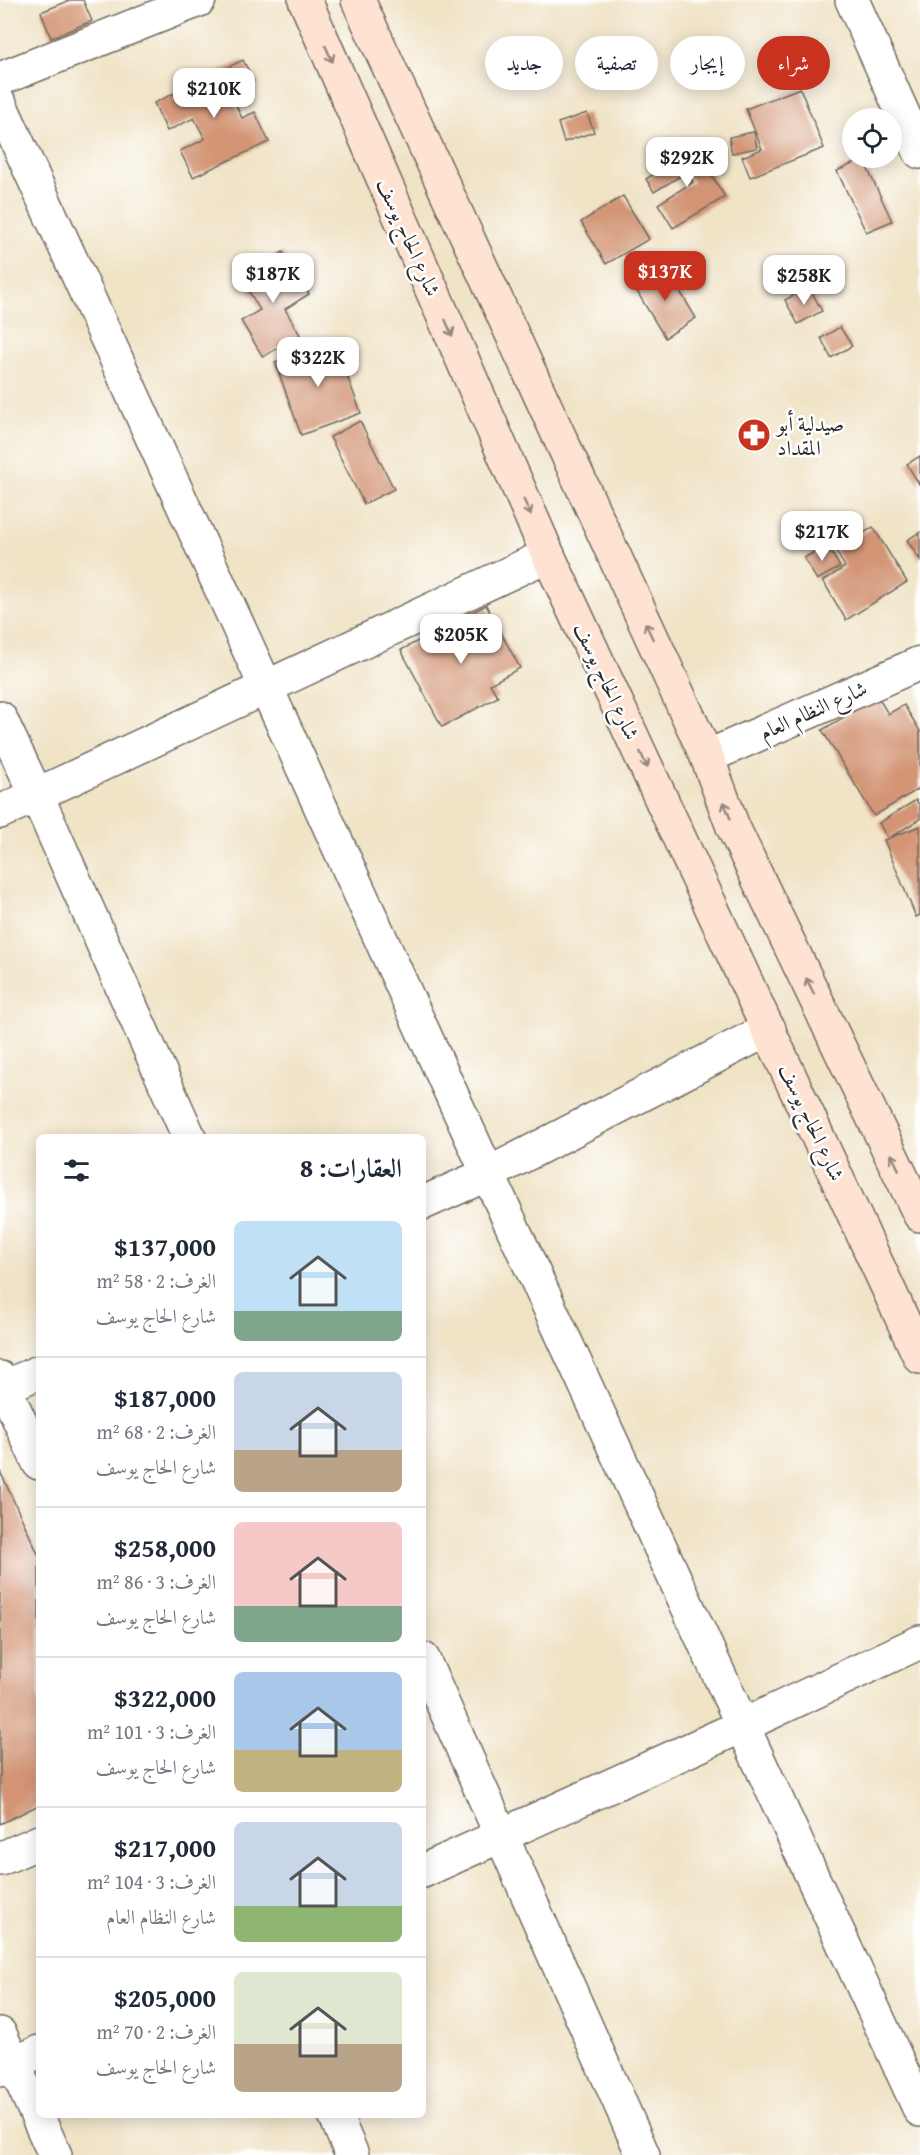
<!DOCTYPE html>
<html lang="ar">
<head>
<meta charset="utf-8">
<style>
  body { margin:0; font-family:"Gentium Book Plus",Amiri,serif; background:#f6f6f7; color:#1f2937; direction:rtl; height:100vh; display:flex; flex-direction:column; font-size:22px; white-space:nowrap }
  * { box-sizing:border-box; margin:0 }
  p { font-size:20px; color:#747a83 }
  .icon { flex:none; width:33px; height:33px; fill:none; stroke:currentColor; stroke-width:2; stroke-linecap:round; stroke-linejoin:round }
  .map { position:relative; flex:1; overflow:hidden; direction:ltr }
  .drawer { position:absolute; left:36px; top:1134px; width:390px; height:984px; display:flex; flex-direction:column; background:#fff; border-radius:9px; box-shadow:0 3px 15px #0003; direction:rtl }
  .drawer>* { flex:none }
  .banner { position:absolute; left:444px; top:36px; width:386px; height:54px; direction:rtl; display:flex; gap:12px }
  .controls { position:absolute; left:842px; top:108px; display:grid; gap:12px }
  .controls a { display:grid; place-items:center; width:60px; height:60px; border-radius:50%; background:#fff; box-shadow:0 3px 15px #0003; font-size:30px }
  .price { position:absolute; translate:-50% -51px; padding:0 14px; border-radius:12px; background:#fff; color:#222; font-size:20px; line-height:39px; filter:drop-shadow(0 2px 3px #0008) }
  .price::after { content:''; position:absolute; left:50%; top:36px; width:18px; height:14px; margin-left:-9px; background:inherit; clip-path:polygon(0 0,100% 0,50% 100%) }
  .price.current { background:#c8321e; color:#fff }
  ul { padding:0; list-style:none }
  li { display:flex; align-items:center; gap:18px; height:150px; padding:0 24px }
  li+li { border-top:2px solid #e0e1e3 }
  li span { display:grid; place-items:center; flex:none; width:168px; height:120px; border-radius:9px; color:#555 }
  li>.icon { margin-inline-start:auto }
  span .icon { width:72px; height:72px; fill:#fffc; stroke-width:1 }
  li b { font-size:26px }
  h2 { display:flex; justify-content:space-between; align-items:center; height:72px; padding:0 24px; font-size:26px }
  .tag { padding:0 21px; border-radius:27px; background:#fff; box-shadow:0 3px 15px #0003; font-size:21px; line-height:54px }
  .tag.current { background:#c8321e; color:#fff }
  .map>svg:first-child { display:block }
  .building { fill:#d39576 }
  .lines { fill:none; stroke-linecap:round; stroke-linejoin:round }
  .minor-casing { stroke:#706b61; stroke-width:36 }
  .tertiary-casing { stroke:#706b61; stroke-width:36 }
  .secondary-casing { stroke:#706b61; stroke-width:36 }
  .minor { stroke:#fff; stroke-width:33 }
  .tertiary { stroke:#fff; stroke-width:33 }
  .secondary { stroke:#fee3d2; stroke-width:33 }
  .oneway { stroke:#94877e }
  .labels { text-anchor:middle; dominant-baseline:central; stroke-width:5; stroke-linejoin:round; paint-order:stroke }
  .street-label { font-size:21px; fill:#2b2b2b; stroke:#fff }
  .poi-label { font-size:21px; fill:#2b2b2b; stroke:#fff; text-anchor:start }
</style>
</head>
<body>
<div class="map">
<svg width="920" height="2155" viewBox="0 0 920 2155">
  <rect width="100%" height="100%" fill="#fff"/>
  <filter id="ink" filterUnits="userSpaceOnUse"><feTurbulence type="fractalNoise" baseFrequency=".0167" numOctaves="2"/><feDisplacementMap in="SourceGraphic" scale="12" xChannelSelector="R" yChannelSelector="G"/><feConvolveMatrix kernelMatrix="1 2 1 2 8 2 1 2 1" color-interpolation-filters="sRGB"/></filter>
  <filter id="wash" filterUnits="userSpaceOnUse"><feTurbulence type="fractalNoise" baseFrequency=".008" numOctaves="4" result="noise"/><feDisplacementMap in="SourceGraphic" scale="24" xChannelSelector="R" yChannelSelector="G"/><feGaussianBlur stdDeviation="1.35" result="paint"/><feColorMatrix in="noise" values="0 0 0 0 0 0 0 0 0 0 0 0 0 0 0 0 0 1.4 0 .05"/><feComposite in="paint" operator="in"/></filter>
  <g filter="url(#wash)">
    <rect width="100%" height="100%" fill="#f0e3c6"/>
    <g id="blocks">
      <path class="building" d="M71,0H83L92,21L51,38L41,12Z
        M243,60L254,81L230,93L242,118L255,112L269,142L193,177L180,151L205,139L194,118L167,131L154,103Z
        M800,88L824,148L750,177L742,157L762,149L746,109Z
        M587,113L594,132L564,142L558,123Z
        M754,132L757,148L732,153L729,137Z
        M695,148L725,197L673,228L658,204L693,182L687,172L654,192L646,179Z
        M863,159L892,221L866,232L837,171Z
        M623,196L649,239L606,264L581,222Z
        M283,252L309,294L285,309L300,335L263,357L241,321L260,310L241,278Z
        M665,266L696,318L665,338L633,285Z
        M809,287L822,311L798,324L785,300Z
        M840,327L852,346L831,358L821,338Z
        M334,341L361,413L301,435L275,362Z
        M360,421L394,489L364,504L330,437Z
        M920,456V483L919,484L907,464Z
        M873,527L907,582L846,620L823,581L845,567L836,551Z
        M920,532V560L907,540Z
        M827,545L840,567L817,580L804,558Z
        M486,605L520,668L490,684L498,697L442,727L401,650Z
        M878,697L888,714L904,705L920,731V788L874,816L822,730Z
        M916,800L920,806V819L889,838L920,826V915L916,917L884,840L888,839L879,823Z
        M0,1471L39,1556V1805L0,1824Z"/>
    </g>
  </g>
  <g filter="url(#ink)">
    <use href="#blocks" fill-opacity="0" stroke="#706b61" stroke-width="1.5"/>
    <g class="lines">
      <g class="minor-casing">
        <path id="minor" d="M852,0L920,152
          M0,79L199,0
          M0,104L488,1174L920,2110
          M0,718L37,796L189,1137
          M0,812L548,555
          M423,1203L488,1174L769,1029
          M0,1378L39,1463
          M0,1389L39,1372
          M423,1659L643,2155
          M0,1859L39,1842
          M423,1871L744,1725L920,1642
          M0,2034L55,2155
          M0,2070L39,2052
          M335,2115L352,2155"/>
      </g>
      <g class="tertiary-casing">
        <path id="tertiary" d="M707,757L920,663"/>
      </g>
      <g class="secondary-casing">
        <path id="secondary" d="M305,0L548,555L920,1357
          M358,0L707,757L733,827L920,1215"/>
      </g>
      <use href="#minor" class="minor"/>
      <use href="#tertiary" class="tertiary"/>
      <use href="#secondary" class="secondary"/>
    </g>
    <defs><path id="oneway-shaft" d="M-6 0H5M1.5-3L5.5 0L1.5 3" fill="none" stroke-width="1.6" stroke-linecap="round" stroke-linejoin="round" transform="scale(1.5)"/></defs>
    <g class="oneway">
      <use href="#oneway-shaft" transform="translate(329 54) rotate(66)"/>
      <use href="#oneway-shaft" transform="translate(449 328) rotate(66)"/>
      <use href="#oneway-shaft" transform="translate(527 507) rotate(66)"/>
      <use href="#oneway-shaft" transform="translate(649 631) rotate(-115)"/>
      <use href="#oneway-shaft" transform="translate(644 760) rotate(65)"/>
      <use href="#oneway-shaft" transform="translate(727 810) rotate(-111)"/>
      <use href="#oneway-shaft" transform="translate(810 986) rotate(-116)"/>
      <use href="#oneway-shaft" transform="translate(895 1162) rotate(-116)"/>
    </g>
  </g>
  <defs>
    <g id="pharmacy-disc" transform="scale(1.725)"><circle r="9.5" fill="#c8321e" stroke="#fff"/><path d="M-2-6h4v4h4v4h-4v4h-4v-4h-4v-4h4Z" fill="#fff"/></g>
  </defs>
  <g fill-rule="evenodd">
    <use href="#pharmacy-disc" x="754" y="435"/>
  </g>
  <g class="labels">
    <g class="street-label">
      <text transform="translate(409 237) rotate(66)">شارع الحاج يوسف</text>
      <text transform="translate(607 681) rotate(65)">شارع الحاج يوسف</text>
      <text transform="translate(813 710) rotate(-24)">شارع النظام العام</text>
      <text transform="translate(812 1122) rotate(65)">شارع الحاج يوسف</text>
    </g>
    <g class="poi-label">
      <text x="777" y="423">صيدلية أبو<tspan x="777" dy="24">المقداد</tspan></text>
    </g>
  </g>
</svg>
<div class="controls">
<a><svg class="icon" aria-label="locate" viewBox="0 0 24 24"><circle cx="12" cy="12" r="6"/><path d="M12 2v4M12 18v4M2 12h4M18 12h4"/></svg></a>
</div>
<b class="price" style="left:214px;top:119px">$210K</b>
<b class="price" style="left:687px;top:188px">$292K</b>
<b class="price current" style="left:665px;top:302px">$137K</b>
<b class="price" style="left:273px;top:304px">$187K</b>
<b class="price" style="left:804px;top:306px">$258K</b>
<b class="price" style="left:318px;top:388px">$322K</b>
<b class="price" style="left:822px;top:562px">$217K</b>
<b class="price" style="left:461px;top:665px">$205K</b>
<div class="banner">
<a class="tag current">شراء</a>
<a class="tag">إيجار</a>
<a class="tag">تصفية</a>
<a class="tag">جديد</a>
</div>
<section class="drawer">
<h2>العقارات: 8<svg class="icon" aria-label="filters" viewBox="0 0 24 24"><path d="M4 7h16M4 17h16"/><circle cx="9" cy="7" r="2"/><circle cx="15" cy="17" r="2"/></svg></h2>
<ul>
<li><span style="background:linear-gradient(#bfe0f5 75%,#7fa58c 0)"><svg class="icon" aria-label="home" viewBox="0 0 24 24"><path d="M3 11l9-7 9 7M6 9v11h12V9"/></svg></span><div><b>$137,000</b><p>الغرف: 2 · 58 m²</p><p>شارع الحاج يوسف</p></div></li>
<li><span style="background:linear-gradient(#c9d6e8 65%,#b9a48a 0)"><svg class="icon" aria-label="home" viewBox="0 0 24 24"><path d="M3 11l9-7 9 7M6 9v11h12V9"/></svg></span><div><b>$187,000</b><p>الغرف: 2 · 68 m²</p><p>شارع الحاج يوسف</p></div></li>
<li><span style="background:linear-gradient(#f6c9c9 70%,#7fa58c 0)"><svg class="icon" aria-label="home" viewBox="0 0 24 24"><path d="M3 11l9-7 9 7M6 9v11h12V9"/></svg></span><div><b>$258,000</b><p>الغرف: 3 · 86 m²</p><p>شارع الحاج يوسف</p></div></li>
<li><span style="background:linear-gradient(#a9c7e8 65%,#c2b280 0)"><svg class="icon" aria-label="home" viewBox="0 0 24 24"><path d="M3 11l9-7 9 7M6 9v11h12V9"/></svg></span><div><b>$322,000</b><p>الغرف: 3 · 101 m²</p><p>شارع الحاج يوسف</p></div></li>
<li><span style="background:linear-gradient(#c9d6e8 70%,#8fb573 0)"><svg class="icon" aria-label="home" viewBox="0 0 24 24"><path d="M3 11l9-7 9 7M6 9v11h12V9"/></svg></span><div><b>$217,000</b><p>الغرف: 3 · 104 m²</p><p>شارع النظام العام</p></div></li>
<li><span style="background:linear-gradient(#dfe7d0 60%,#b9a48a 0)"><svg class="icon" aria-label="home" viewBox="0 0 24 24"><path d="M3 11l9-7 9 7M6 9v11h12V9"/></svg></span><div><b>$205,000</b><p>الغرف: 2 · 70 m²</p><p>شارع الحاج يوسف</p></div></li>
</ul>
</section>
</div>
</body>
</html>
